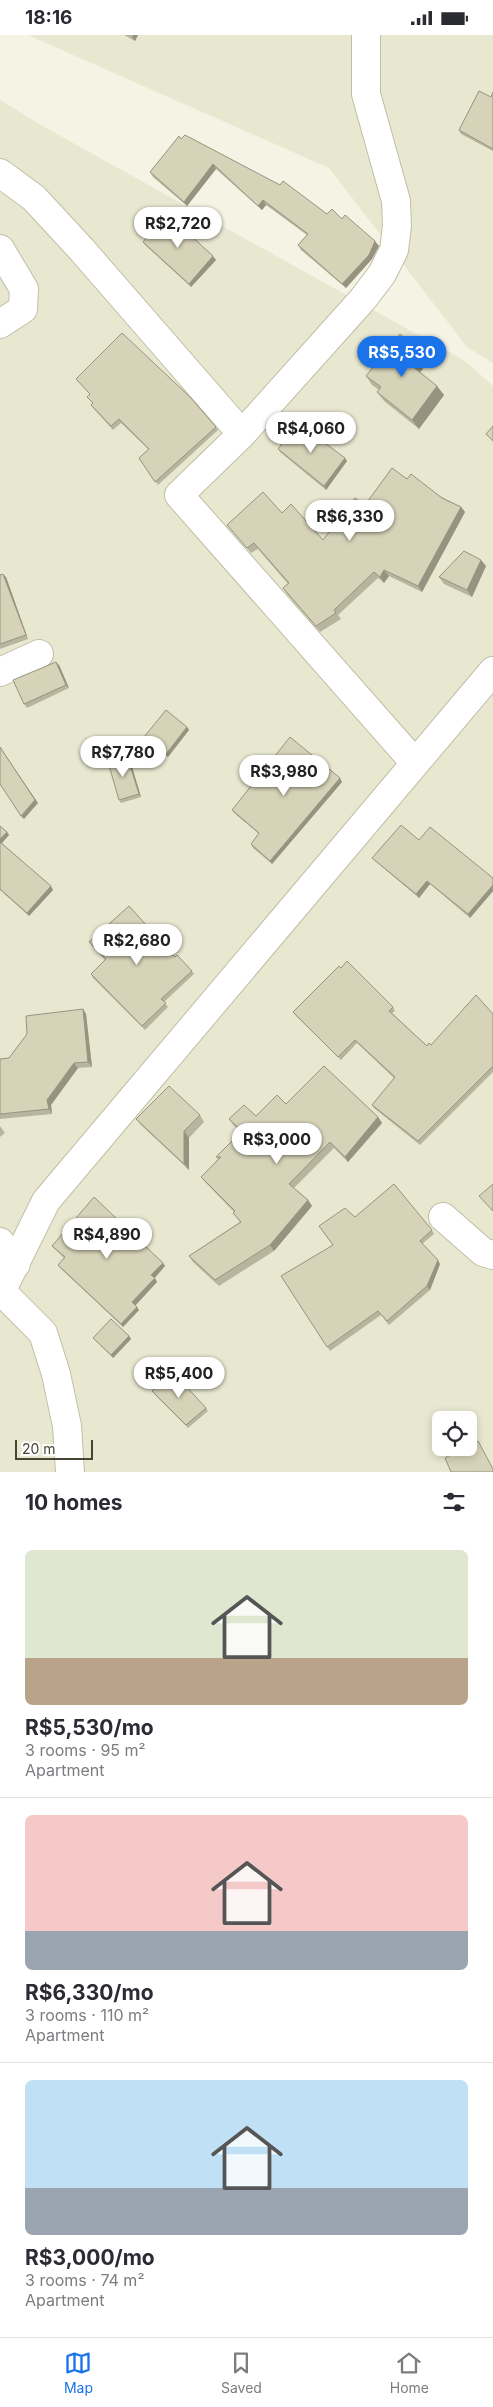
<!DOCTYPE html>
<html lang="en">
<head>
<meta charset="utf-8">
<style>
  body { margin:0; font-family:Inter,sans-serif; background:#f7f7f7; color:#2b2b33; height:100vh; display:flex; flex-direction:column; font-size:19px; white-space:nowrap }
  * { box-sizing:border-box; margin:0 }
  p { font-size:16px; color:#7c7c81 }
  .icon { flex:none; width:28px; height:28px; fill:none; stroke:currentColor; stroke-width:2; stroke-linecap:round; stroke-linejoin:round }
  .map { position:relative; height:1437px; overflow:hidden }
  .side { display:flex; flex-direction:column; background:#fff; flex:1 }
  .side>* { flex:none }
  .fabs { position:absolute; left:432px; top:1376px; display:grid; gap:10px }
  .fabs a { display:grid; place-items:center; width:45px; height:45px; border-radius:8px; background:#fff; box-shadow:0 2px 8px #0003; font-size:25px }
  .scale { position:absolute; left:15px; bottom:12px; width:78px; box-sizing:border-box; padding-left:5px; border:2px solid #464433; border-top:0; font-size:14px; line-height:18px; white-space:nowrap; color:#464433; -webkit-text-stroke:4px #fff; paint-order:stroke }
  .price { position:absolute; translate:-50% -42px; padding:0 11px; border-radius:18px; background:#fff; color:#222; font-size:16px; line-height:32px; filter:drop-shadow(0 1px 2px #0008) }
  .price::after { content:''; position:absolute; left:50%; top:30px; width:15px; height:11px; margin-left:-8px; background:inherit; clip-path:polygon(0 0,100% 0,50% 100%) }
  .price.active { background:#1a73e8; color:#fff }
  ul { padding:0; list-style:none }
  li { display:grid; align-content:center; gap:10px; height:265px; padding:0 25px }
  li+li { border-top:1px solid #e1e1e2 }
  li span { display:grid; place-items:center; height:155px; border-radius:8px; color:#555 }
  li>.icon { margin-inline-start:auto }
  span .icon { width:90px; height:90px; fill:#fffc; stroke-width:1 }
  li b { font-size:21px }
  h2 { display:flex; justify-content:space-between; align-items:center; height:60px; padding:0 25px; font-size:21px }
  .status { display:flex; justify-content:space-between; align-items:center; height:35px; padding:0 25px; background:#fff; direction:ltr }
  .status svg { height:14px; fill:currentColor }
  .tab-bar { display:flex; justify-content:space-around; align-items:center; height:70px; border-top:1px solid #e1e1e2; background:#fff; font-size:14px; color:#7c7c81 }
  .tab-bar a { display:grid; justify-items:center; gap:2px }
  .tab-bar .active { color:#1a73e8 }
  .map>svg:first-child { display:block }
  .residential { fill:#e8e8d1; fill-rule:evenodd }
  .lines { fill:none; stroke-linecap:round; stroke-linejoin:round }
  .minor-casing { stroke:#c0bea6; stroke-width:30 }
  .minor { stroke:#fff; stroke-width:28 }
  .wall { fill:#b8b59e }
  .shaded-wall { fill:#969481 }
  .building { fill:#d6d3b8; stroke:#969481 }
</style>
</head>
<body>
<div class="status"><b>18:16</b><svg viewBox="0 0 49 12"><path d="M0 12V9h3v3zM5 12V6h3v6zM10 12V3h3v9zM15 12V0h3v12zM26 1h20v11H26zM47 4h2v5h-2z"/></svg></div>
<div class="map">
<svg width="493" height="1437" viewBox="0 0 493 1437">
  <rect width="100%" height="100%" fill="#f4f3e4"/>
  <path class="residential" d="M28,0H493V328L467,312L329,133Z
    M0,65L39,89L465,326L493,351V1437H0ZM441,1385H469V1412H441Z"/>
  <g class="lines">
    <g class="minor-casing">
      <path id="minor" d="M0,138L34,163L82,215L242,399L179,460L415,728
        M0,214L24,254L23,274L0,289
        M242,399L363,264L382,239L394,215L397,191L396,166L366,59V0
        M0,637L39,619
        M443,1182L483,1217L493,1220
        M0,1207L16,1229
        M2,1257L43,1298L56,1339L67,1391L70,1437
        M0,1259L46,1166L493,636"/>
    </g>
    <use href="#minor" class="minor"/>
  </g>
  <path class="wall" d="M124,0H138L135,6Z
    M493,57V116L461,99L459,95L491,62Z
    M181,104L327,179L342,184L379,211L372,224L346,253L301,215L298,210L307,200L266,170L262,175L216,134L187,171L153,142L150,137Z
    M143,207L216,225L191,252L145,210Z
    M429,326L420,337L444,360L419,394L384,366L377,357L379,355L372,350L366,341Z
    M76,344L216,392L218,395L158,450L139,423L149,415L121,388L113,395L94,374L91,370L93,368L87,362L90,359Z
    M278,414L347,426L326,455L280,417Z
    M407,444L461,472L465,477L422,557L389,541L384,548L378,543L338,580L341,584L320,597L287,559L283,553L288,549L258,514L251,518L232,496L227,490L282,478L323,505L365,470Z
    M486,531L472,562L444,549L439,542Z
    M0,540L6,542L28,604L0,614Z
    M59,630L69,653L27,673L24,669Z
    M187,692L189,695L168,722L147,705L144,702Z
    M130,725L141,762L121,768L119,765Z
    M342,747L272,829L253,813L251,809L259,799L234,778L232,775Z
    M0,791L7,797L9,800L2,808L53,855L29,881L0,855Z
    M419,805L493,843V856L470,883L430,849L419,863L375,826L372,823Z
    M89,907L175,922L192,936L194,939L164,967L168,972L145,995L93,943L91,939L105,925Z
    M393,972L395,976L392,978L427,1011L431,1010L493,979V1037L420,1110L374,1073L372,1070L394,1043L357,1008L341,1025L296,981L293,977Z
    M83,974L86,979L92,1032L78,1033L51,1070L52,1079L0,1084V1024L9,1023Z
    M286,1069L378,1082L382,1088L348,1127L334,1113L294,1153L308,1165L312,1171L274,1216L219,1251L193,1227L189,1221L240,1187L233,1178L234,1177L205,1147L201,1142L218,1124L216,1122L241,1097L233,1090L229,1084L256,1081Z
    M200,1080L204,1087L189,1103V1135L141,1090L136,1084Z
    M0,1091L5,1098L0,1102Z
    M355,1182L432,1195L434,1199L422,1209L440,1229L430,1255L389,1290L381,1280L330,1316L281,1241L333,1210Z
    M52,1211L163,1228L165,1231L154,1243L157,1247L135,1270L139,1275L123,1292L60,1233L58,1230L64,1223Z
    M129,1301L131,1304L113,1323L93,1303Z
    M152,1356L206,1373L208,1376L188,1393L155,1360Z"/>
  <path class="shaded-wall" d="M133,0H138L135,6L132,2Z
    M213,129L216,134L187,171L184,167Z
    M263,165L266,170L262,175L258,171Z
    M375,206L379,211L372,224L346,253L342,249Z
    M213,221L216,225L191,252L189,249Z
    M422,318L429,326L418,340L412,331Z
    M437,351L444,360L419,394L412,385Z
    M345,423L347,426L326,455L324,451Z
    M461,472L465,477L422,557L418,551Z
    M481,525L486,531L472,562L467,555Z
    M384,535L389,541L384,548L380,542Z
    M3,539L6,542L28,604L26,600Z
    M56,627L59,630L69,653L66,650Z
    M187,692L189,695L168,722L166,719Z
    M0,712L38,768L24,784L21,781Z
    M127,721L130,725L141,762L139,759Z
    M340,743L342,747L272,829L270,826Z
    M7,797L9,800L1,809L0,808V804Z
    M427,846L430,849L419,863L416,859Z
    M493,850V856L470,883L468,879Z
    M51,851L53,855L29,881L27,878Z
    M83,974L86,979L92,1032L88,1027Z
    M74,1028L78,1033L51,1070L52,1079L49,1074L47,1065Z
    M378,1082L382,1088L348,1127L345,1122Z
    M184,1096L189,1103V1135L184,1129Z
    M308,1165L312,1171L274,1216L270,1210Z
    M438,1225L440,1229L430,1255L427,1251Z
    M163,1228L165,1231L154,1244L151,1240Z
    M155,1243L157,1247L135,1271L132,1267Z
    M137,1272L139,1275L123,1292L121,1289Z
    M129,1301L131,1304L113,1323L111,1320Z"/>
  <path class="building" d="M479,56L491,62L493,57V114L459,95Z
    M185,100L280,150L283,146L327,179L332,174L342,184L345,180L375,206L369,220L342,249L298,210L308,199L263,165L258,171L213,129L184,167L150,137L179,101L181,104Z
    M166,178L213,221L189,249L143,207Z
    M122,298L190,362L216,392L155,447L139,423L149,414L119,384L111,391L91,370L93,368L87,362L90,359L76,344Z
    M400,299L422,318L412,331L437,351L412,385L377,357L381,352L366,341Z
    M298,388L345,423L324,451L278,414Z
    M493,391V406L486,399Z
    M392,433L407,444L411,439L442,463L461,472L418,551L384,535L380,542L374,537L334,575L336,578L316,591L283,553L289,548L254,508L247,513L227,490L263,457L282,478L291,469L323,505L355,463L365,470Z
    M464,516L481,525L467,555L439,542Z
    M3,539L26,600L0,609V540Z
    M56,627L66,650L24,669L13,645Z
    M166,675L187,692L166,719L144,702Z
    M290,702L340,743L270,826L251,809L259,798L232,775Z
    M0,712L35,765L21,781L0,749Z
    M127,721L139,759L119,765L108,727Z
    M401,790L419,805L430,792L493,843V850L468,879L427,846L416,859L372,823Z
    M0,791L7,797L0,804Z
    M0,807L51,851L27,878L0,854Z
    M129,871L175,922L177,920L192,936L161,964L166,968L142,991L91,939L106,924L89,907Z
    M347,926L393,972L389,976L427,1011L429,1008L431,1010L476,960L493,979V1031L418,1106L372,1070L395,1042L355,1005L338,1022L293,977L339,931L341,933Z
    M83,974L88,1027L74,1028L47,1065L49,1074L0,1079V1024L9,1023L27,999L26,981Z
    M324,1031L378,1082L345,1122L330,1107L289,1149L308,1165L270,1210L215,1245L189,1221L241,1187L233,1178L235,1176L201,1142L221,1122H216L242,1096L229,1084L244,1070L256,1081L277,1060L286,1069Z
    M169,1051L200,1080L184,1096V1129L136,1084Z
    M394,1149L432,1195L420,1206L438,1225L427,1251L387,1286L378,1276L327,1312L281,1241L333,1210L319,1191L345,1173L355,1182Z
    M493,1149V1176L479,1161Z
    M94,1162L163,1228L151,1240L155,1243L132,1267L137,1272L121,1289L58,1230L65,1222L52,1211Z
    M111,1284L129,1301L111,1320L93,1303Z
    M173,1337L206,1373L186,1390L152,1356Z
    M478,1406L493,1434V1437H451L445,1423L465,1412H469V1411Z"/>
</svg>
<div class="fabs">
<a><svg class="icon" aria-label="locate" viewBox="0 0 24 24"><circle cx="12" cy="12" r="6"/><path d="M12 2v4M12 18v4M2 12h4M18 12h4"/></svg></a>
</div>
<div class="scale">20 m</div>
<b class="price" style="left:178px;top:214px">R$2,720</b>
<b class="price active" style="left:402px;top:343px">R$5,530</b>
<b class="price" style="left:311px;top:419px">R$4,060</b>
<b class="price" style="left:350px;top:507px">R$6,330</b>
<b class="price" style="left:123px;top:743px">R$7,780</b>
<b class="price" style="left:284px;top:762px">R$3,980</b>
<b class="price" style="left:137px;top:931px">R$2,680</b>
<b class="price" style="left:277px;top:1130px">R$3,000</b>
<b class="price" style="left:107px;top:1225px">R$4,890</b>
<b class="price" style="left:179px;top:1364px">R$5,400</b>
</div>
<section class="side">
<h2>10 homes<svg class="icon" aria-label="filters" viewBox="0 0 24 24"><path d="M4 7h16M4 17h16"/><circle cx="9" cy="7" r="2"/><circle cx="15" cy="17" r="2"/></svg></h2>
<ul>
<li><span style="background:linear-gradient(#dfe7d0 70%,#b9a48a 0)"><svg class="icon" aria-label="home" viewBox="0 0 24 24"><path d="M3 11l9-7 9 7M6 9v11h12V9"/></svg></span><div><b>R$5,530/mo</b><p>3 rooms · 95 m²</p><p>Apartment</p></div></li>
<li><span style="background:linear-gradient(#f6c9c9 75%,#9aa5b1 0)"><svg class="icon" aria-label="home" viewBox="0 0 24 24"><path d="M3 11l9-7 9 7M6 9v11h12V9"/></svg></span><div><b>R$6,330/mo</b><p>3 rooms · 110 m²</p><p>Apartment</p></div></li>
<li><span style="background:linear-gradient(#bfe0f5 70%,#9aa5b1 0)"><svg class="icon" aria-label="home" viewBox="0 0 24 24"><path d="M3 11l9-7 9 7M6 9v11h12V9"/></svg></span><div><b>R$3,000/mo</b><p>3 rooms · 74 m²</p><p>Apartment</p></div></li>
</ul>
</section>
<nav class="tab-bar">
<a class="active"><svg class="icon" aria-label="map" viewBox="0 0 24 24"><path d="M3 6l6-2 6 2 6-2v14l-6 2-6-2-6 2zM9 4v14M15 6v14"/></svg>Map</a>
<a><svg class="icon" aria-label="saved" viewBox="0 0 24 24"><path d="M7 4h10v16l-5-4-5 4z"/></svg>Saved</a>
<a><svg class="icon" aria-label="home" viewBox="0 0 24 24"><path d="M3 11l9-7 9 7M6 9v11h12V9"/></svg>Home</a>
</nav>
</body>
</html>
